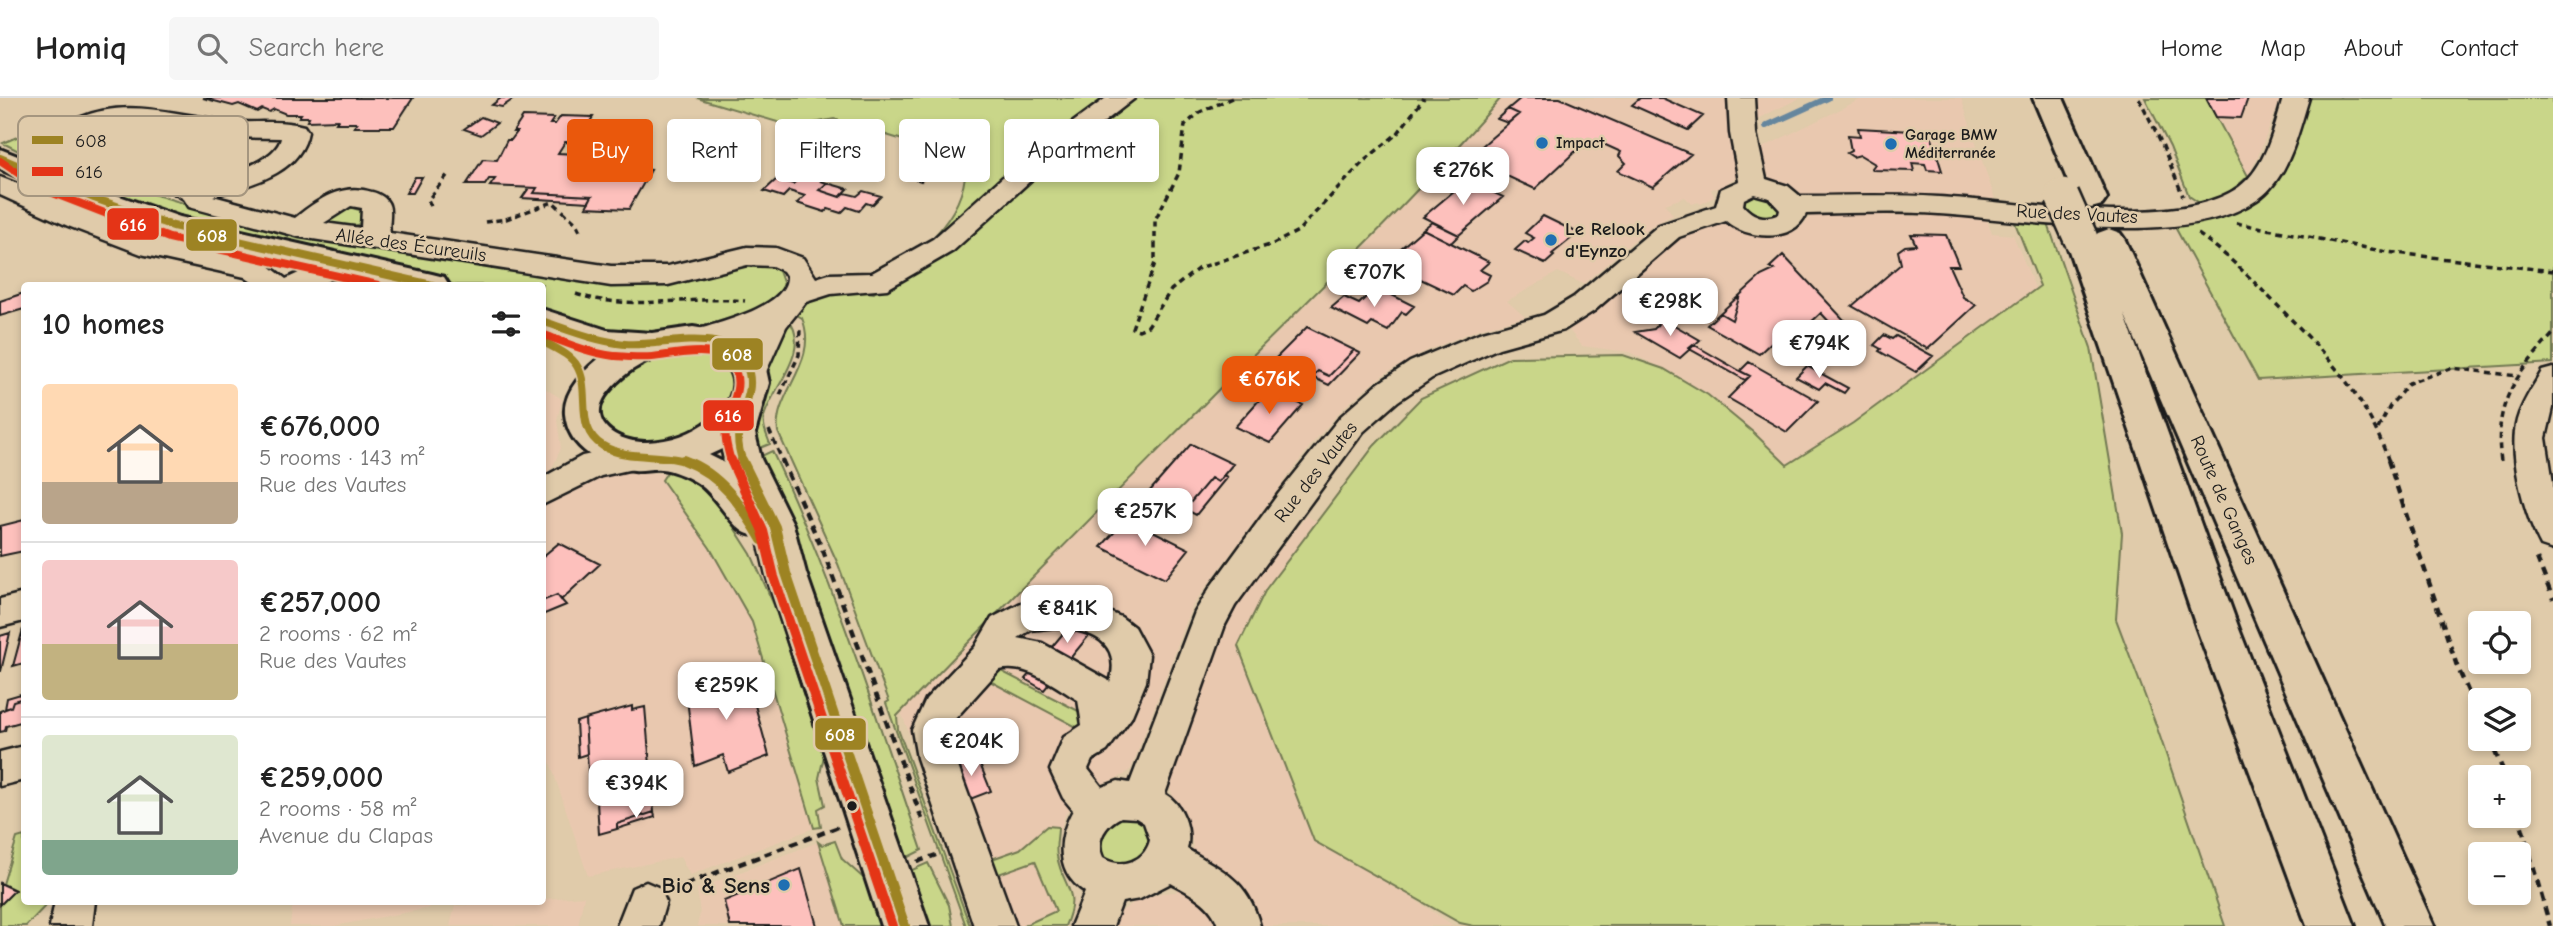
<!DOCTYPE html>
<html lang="en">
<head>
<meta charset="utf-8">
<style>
  body { margin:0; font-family:"Comic Neue",sans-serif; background:#f6f6f6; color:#222; height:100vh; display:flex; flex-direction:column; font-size:26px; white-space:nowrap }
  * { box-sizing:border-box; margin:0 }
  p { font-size:23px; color:#767676 }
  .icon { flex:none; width:38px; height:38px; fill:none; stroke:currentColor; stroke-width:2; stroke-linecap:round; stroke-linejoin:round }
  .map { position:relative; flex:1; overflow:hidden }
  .side { position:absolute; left:21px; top:184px; width:525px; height:623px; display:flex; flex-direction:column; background:#fff; border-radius:7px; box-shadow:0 4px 10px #0003 }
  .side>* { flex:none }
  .banner { position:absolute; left:567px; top:21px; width:665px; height:63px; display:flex; gap:14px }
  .tools { position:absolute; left:2468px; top:513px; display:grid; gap:14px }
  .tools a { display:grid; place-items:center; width:63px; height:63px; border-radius:7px; background:#fff; box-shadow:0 4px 10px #0003; font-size:35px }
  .price { position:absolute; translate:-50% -60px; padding:0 16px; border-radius:14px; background:#fff; color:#222; font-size:23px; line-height:46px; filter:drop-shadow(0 2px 4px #0008) }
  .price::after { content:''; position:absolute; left:50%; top:42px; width:21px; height:16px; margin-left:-10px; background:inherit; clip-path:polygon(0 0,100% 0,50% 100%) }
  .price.selected { background:#ea580c; color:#fff }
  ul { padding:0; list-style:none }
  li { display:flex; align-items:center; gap:21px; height:175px; padding:0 21px }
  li+li { border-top:2px solid #e0e0e0 }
  li span { display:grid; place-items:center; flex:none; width:196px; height:140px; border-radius:7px; color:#555 }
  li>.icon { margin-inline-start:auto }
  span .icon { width:84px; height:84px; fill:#fffc; stroke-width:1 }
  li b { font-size:30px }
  h2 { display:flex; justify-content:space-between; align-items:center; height:84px; padding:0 21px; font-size:30px }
  .pill { padding:0 24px; border-radius:7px; background:#fff; box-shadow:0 4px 10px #0003; font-size:24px; line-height:63px }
  .pill.selected { background:#ea580c; color:#fff }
  header { display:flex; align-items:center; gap:42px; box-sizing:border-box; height:98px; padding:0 35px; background:#fff; border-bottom:2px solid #e0e0e0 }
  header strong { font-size:33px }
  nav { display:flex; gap:38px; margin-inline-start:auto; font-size:24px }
  .search { width:490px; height:63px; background:#f6f6f6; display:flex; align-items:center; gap:18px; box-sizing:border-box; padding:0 24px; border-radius:7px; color:#767676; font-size:26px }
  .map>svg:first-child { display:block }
  .built { fill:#e9c8af }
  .green { fill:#c9d689; stroke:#727952; stroke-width:2 }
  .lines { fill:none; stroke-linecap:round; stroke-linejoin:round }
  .stream { stroke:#65869e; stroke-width:6 }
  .building { fill:#fdc0bc; stroke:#1c1c1c; stroke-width:2; fill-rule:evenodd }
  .minor-casing { stroke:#1c1c1c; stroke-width:5 }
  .major-casing { stroke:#1c1c1c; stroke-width:6 }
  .path-far1 { stroke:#1c1c1c; stroke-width:3.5; stroke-dasharray:6 4.5; stroke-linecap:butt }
  .path { stroke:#1c1c1c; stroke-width:4.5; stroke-dasharray:8 6; stroke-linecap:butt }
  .minor { fill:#e0cbaa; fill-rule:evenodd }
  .major { fill:#e0cbaa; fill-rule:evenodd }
  .major-bridge-casing { stroke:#1c1c1c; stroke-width:38; stroke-linecap:butt }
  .major-bridge { stroke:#e0cbaa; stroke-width:33 }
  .bus-1-far1-casing { stroke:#e0cbaa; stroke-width:12 }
  .bus-1-casing { stroke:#e0cbaa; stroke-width:15 }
  .bus-2-far1-casing { stroke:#e0cbaa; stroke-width:12 }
  .bus-2-casing { stroke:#e0cbaa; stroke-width:15 }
  .bus-1-far1 { stroke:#9d8323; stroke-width:8 }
  .bus-1 { stroke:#9d8323; stroke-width:10 }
  .bus-2-far1 { stroke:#e43417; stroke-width:8 }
  .bus-2 { stroke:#e43417; stroke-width:10 }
  .poi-dot { fill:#1f6fb2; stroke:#e0cbaa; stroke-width:2.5 }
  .bus-dot { fill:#1c1c1c; stroke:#e0cbaa; stroke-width:2.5 }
  .labels { text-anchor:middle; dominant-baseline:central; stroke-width:5; stroke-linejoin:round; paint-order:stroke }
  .far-poi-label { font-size:16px; font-weight:bold; fill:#1c1c1c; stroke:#e0cbaa; text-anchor:start }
  .street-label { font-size:19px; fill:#1c1c1c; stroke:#e0cbaa }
  .poi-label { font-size:19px; font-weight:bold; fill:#1c1c1c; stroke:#e0cbaa; text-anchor:start }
  .near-poi-label { font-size:23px; font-weight:bold; fill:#1c1c1c; stroke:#e0cbaa; text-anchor:end }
  .key { fill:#e0cbaa; stroke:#a5967f; stroke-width:2 }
  .key-label { font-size:19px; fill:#1c1c1c }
  .line-badge { stroke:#e0cbaa; stroke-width:2.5 }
  .badge-label { font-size:19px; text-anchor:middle; font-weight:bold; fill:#fff }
</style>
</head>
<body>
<header>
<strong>Homiq</strong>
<div class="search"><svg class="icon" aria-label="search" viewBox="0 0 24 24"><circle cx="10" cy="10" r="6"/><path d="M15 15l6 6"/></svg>Search here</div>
<nav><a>Home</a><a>Map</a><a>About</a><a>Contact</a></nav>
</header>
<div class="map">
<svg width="2553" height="828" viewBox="0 0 2553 828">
  <rect width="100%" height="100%" fill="#e0cbaa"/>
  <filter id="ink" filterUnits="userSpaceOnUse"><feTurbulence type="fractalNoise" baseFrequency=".0143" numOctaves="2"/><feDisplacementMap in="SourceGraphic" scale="14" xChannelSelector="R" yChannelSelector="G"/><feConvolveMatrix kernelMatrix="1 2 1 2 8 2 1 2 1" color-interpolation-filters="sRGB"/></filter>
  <g filter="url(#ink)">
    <path class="built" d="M1500,0H1725L1736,79L1722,89L1711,91L1714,99L1701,106L1698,104L1692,106L1685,99L1665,106L1673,117L1651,128L1583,186L1558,174L1507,203L1525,219L1478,231L1422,255L1383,277L1343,310L1311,347L1192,508L1131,671L1124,677L1090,691L1075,703L1065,717L1056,745L1059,767L1073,800V811L1065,828H982L901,614L1055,457L1375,139Z
      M1753,0H1800L1755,22Z
      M1863,0H1961L1995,101L1908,96L1809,97L1801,96L1769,80L1760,51Z
      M2206,0H2281L2256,63L2248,78Z
      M1819,116L1986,119L1992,135L2013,137L2036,192L1816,357L1779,367L1684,281L1629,254L1582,248L1569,232L1630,186L1673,145L1690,135L1725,125L1757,136L1781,138L1798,131L1811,118Z
      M543,289L562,301L557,322L561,350L552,370L543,378Z
      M622,374L661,375L728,469L767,538L757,540L814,730L690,777L680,759L588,778L543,643L542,405L560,393L610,375Z
      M1306,418L1323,426L1344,742L1399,791L1454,828H1113L1119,815L1136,803L1162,795L1176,794L1193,748L1189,728L1174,701L1169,687L1225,527L1237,507Z
      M818,744L844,828H697L700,816L697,791Z
      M584,798L578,828H450L455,808Z
      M293,803H430V810L334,828H290Z"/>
    <path class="green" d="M697,0H1501C1416,98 1324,187 1232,278C1120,391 1008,503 897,618L898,631L970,828H966L886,605L889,603L838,466L778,334C773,295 820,265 802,220L793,215L788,221C813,252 771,291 764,319C762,328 767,337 770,346L750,354C745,330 758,319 765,298C770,287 765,273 767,260C776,209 827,186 874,195L878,190L866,181C911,170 969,117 965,67L955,58L834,21L794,29Z
      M2145,0H2206L2248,78C2234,92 2221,101 2201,106L2189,98L2170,49Z
      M2296,0H2553V265L2258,282L2175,129L2177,119L2245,98Z
      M19,38L122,87L279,133L428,160L609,186L738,163L771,168L779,173L785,190L781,201L732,228L621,240L543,213L542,187H456L232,136L104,97L3,45Z
      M1755,95L1776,100L1782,115L1768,122L1743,113L1742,101Z
      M345,108L363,113L359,126L353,129L325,124Z
      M2014,122L2047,123L2091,250L2122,435L2116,521L2156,627L2225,828H1474L1460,825L1314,743L1238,548L1266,491L1374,348L1421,300L1510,259L1623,257L1664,271L1708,297L1754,335L1787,367L1853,325L2040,188Z
      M702,250L739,275L727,317L656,350L604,335L595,306L642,258Z
      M772,353C833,481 876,618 922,752L900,763L755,361Z
      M668,373L703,381L751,456L774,507L824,658L819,680L825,707L818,711L821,729L814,730L752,524L710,450L662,382Z
      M997,571L1090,619L1082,632L986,581Z
      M1123,719C1153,720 1153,738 1142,760L1123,767L1105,761L1098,744L1102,731Z
      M1047,728L1058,729C1058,739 1055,748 1057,758C1063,791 1081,792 1065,828H1023L1056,813L1035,763L993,778L989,762L1020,751Z
      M24,738V803H50L26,828H0V807L15,792L3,786L17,740Z
      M835,743L842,761L879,794L889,828H844L818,744L822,747Z
      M928,765L949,807L953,828H925L905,775Z"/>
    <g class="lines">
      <path class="stream" d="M1766,28L1828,0"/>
    </g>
    <path class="building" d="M203,0H413L394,29H354L357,25H336L338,22L307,23L309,19H299L301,16H286L274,11L269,14L262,11L257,14L239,6L233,8Z
      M501,0H515L502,9L492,7Z
      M1521,0H1560L1691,56L1653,89L1618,73L1626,65L1619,58L1621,54L1599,44L1594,50L1580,49L1535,91L1468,60L1519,16L1508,11Z
      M1640,0H1662L1703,18L1688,32L1632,7Z
      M2206,0H2248L2241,20L2216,19Z
      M1508,11L1519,16L1508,25L1497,21Z
      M561,18L593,19L584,33L642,35L621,70L651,72L629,111L586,109L592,98L534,95L537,90L490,88L495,81H489L485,87H466L483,61L497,62L507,42H511L517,34H513L523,19L554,20L550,26H555ZM565,44L582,45L576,56L558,55Z
      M481,19L497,25L481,37L464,31Z
      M1858,30L1930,34L1942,73L1927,72L1925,66L1912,65L1914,73L1873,72L1872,70L1875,66L1860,57L1853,59L1847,55L1851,53L1848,37L1860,38Z
      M817,60L832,64L825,71L831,73L821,83L827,85L819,92L840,99L845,95L857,98L863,93L881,98L872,107L866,105L859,113L847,109L841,115L828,111L825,114L797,105L805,98L789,93L783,99L764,93L777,81L793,86L802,78L799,77Z
      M923,69L933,72L921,83L912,80Z
      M415,79H422L413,95H406Z
      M1467,82L1503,99L1459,137L1423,119Z
      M827,85L848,91L840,99L819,92Z
      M529,90H537L534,95L592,98L589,104L522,100Z
      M1543,118L1578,135L1552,156L1554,158L1545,166L1515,152L1525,143L1528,145L1534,140L1525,135Z
      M1432,124L1459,137L1451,145L1423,131Z
      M1423,131L1489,164L1480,172L1490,177L1487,183L1471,193L1463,188L1454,197L1385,164Z
      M1911,136L1946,137L1959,168H1949L1963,199L1976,207L1928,251L1852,208L1901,166L1898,153L1905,148L1916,147Z
      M1783,157L1847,225L1834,229L1821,215L1806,229L1794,223L1759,256L1707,227L1720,215L1732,222L1740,197L1761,178L1774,172L1769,170Z
      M1376,189L1414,208L1406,216L1402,214L1388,233L1372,225L1368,229L1331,210L1344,199L1359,206Z
      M24,195V211L0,218V203Z
      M1740,197L1732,222L1720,215Z
      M1662,220L1700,242L1680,260L1635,234L1654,231L1658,226L1655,224Z
      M1307,229L1354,252L1329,278L1318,273L1312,279L1276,260Z
      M1884,237L1892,241L1896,238L1933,258L1916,274L1879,253L1881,251L1874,247Z
      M1693,246L1740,273L1750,278L1745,282L1688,250Z
      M1354,252L1360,255L1329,287L1312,279L1318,273L1329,278Z
      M1749,264L1818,303L1787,334L1728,300L1750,278L1740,273Z
      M1807,268L1848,290L1844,295L1825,285L1819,291L1796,279Z
      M1269,291L1303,307L1270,345L1235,329Z
      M1191,346L1233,366L1218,384L1211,380L1185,411L1149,394Z
      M1223,377L1227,379L1196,417L1185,411L1211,380L1218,384Z
      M1127,420L1189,451L1165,481L1101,449Z
      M24,422V453L0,458V428Z
      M559,445L600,466L561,502L557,497L542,503V459Z
      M557,497L566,507L542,517V503Z
      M1091,502L1110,512L1044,592L1025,581Z
      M23,531L24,565L13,568Z
      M10,535L1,573H0V538Z
      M745,571L769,658L728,674L723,657L695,668L686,592Z
      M24,595V600L13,603L11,609L5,611L7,600Z
      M24,600V623L6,628L5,633L0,634V613L11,609L13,603Z
      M632,608V612L645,609L654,714L617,726V731L599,736L596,687L589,689L585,621Z
      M585,621L587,656L578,659L576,624Z
      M972,646L976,656L951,666L947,656Z
      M976,656L991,693L965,703L951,666Z
      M654,714L655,719L617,731V726Z
      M801,771L817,828H730L724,803Z
      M0,785L15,792L0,807Z"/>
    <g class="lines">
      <g class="minor-casing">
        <path id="minor" d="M1106,0H1135L1041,73L953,153L887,191L831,196L806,204L786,229L762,283L751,286L740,283L736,275L752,237L700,251L689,248L685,241L689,234C714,226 787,210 787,179L783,173L772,168L747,167L668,187L611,188L300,139L189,109L184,101L172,94L92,57L73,36L79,20C125,0 175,16 224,23C247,26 271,22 295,26L304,28L308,34C300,77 249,87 213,98L295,120C317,102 342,84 372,94C378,95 387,100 389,107C392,115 388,126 390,135L611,168H668L747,149L776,150L803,160L816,180L829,176L872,175L933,141L1023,61ZM116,22L154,24L225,39L281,40C276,65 219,79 197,85L110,45L99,34L100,29ZM351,108L362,110L361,130L324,125Z
          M1728,0H1754L1756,35L1766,81L1788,88L1800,98C1846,98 1893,96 1939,99C2014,103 2177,134 2239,89C2266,69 2274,31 2283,0H2309C2298,35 2289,80 2257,102C2185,152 2023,121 1939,116C1895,113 1850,115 1806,116C1794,145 1747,142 1726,123L1679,139L1594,213L1564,232L1499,250L1432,280L1398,303L1363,334L1235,508L1225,527L1165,696C1183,706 1192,732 1187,751C1225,774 1248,782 1260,828H1218C1213,806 1189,795 1171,785L1140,801L1122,804L1113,828H1071L1085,794C1055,774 1057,741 1073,712L1063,700L1050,672L1064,639L1082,627L1078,602C1054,588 1028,565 999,572L954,622L950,632L955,660L1016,828H974L917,660L912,632L926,601L975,549L992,520L1021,505L1056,500L1092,507L1121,519L1134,529L1149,557L1146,584L1131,620L1107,653L1092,662L1088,671L1102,689L1118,683L1130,685L1195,514L1211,488L1279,395L1341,318L1376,287L1410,264L1479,235L1544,217L1574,199L1659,127L1716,108L1721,91L1739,83L1730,35ZM1754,96L1769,100L1780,112L1779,116C1765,123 1752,118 1743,107L1744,101ZM1056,529C1092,533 1122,543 1110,585L1108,582L1042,545L1018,540L1031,532ZM1121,719L1136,720L1144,725L1150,742C1145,763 1122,772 1103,760C1095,743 1105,727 1121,719Z
          M0,79L157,141L264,164L286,181L320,165L330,162L340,165L344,172C332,191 280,191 259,187C254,186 249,182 245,179L141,156L68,128L0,97Z
          M2553,270V310L2546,340L2553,385V452L2541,448C2524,416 2508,357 2517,322C2522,304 2533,289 2542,273Z
          M640,346L651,349L656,358L651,367L601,378L542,407V380L582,358Z
          M24,495V523L0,529V501Z
          M24,648V682L0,688V654Z
          M646,784L660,790L666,804L659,828H617L632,790Z
          M55,803H95L92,828H50Z"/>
      </g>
      <g class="major-casing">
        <path id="major" d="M2033,0H2063L2107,100L2102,107L2091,110L2080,107L2075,100Z
          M0,51L105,93L180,119L432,176L444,179L449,187H384L173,138L83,107L0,71Z
          M2081,130L2092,134L2095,138L2098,135L2109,131L2120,135L2125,142L2434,828H2386L2124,215L2239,531L2355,828H2307L2197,531L2065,141L2070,134Z
          M542,211L607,232L652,235L693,229L712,232L741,241L753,251L766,271L769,285L755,335L761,361L793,426L806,475L929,828H881L766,475L757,436C736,443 718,396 696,384C686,378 672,372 661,371C652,370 643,373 634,372C602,369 568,351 565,316C563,292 587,269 605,256L542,236ZM693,253C737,259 748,294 711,321C692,336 671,343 647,344C618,345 583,324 609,293C630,267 660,255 693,253ZM722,351L725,365L709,357Z"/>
      </g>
      <path class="path-far1" d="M1232,0L1200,14L1185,27L1179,75L1155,122V165L1132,230L1139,232L1148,228L1171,192L1199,170L1273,146L1298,133L1364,63L1398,35L1424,0
        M2139,0L2162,46L2183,98
        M431,108L428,102L449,75
        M485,124L506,121L553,104L576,125L580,133
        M2236,125L2387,154L2553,173
        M2198,136C2225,154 2247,177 2270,200C2321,251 2365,294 2389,364
        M576,196C631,214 689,197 745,203
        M780,297L799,257L800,230
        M2378,331L2390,308L2409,285L2452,270L2517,278
        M769,332L783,364
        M2501,363C2493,305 2516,277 2553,236"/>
      <path class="path" d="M782,362L824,455L922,721
        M2388,362L2457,568L2480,620
        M2537,460L2553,501
        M2489,640L2506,679
        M2518,715L2550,828
        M917,764L936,757
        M673,791L836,730L837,733"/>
      <use href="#minor" class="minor"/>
      <use href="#major" class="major"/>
      <g class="major-bridge-casing">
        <path id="major-bridge" d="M2062,98L2081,141"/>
      </g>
      <use href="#major-bridge" class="major-bridge"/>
      <g class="bus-1-far1-casing">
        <path id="bus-1-far1" d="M0,60L94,100L173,128L432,187
          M542,223C569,232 596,243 625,246C661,250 737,223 749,275C756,305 727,322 743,364
          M542,243C554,250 570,256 577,268C592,293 573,330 603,348C628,363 661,354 688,364"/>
      </g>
      <g class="bus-1-casing">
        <path id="bus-1" d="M683,362C721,376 742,408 762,442
          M742,362L775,429L786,475L905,828"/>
      </g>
      <g class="bus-2-far1-casing">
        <path id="bus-2-far1" d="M0,63L40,90L169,140L378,187
          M542,236C566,245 589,255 614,258C627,259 639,260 652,259C676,257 725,242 736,275C742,292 729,310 726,327C724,340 728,352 731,364"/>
      </g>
      <g class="bus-2-casing">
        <path id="bus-2" d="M731,362L763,433L774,479L892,828"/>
      </g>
      <use href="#bus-1-far1" class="bus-1-far1"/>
      <use href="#bus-1" class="bus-1"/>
      <use href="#bus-2-far1" class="bus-2-far1"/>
      <use href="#bus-2" class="bus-2"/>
    </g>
  </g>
  <g class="poi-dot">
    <circle cx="1542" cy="45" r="7"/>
    <circle cx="1891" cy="46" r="7"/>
    <circle cx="1551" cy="142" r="7"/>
    <circle cx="784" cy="787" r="7"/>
  </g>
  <circle class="bus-dot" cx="852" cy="708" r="6"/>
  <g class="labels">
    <g class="far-poi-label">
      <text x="1905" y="37">Garage BMW<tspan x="1905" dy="18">Méditerranée</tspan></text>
      <text x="1556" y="45">Impact</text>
    </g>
    <g class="street-label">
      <text transform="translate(2077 116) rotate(3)">Rue des Vautes</text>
      <text transform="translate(411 147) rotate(8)">Allée des Écureuils</text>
      <text transform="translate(1316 374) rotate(-52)">Rue des Vautes</text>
      <text transform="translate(2224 402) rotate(66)">Route de Ganges</text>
    </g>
    <g class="poi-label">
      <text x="1565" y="131">Le Relook<tspan x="1565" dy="22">d'Eynzo</tspan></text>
    </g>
    <g class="near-poi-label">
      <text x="770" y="787">Bio &amp; Sens</text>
    </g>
  </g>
  <rect x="18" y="18" width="230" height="80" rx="10" class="key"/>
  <rect x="32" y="38" width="31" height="8" fill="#9d8323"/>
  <rect x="32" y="69" width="31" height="9" fill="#e43417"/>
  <g class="key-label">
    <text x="75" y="49">608</text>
    <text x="75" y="80">616</text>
  </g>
  <g class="line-badge">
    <rect x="106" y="109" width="54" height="34" rx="7" fill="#e43417"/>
    <rect x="185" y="120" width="53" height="34" rx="7" fill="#9d8323"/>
    <rect x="711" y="239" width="53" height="34" rx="7" fill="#9d8323"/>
    <rect x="702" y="301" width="53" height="33" rx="7" fill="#e43417"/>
    <rect x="814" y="619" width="53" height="34" rx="7" fill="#9d8323"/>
  </g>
  <g class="badge-label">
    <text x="133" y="133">616</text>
    <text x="212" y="144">608</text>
    <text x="737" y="263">608</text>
    <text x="728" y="324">616</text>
    <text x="840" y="643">608</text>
  </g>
</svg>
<div class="tools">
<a><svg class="icon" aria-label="locate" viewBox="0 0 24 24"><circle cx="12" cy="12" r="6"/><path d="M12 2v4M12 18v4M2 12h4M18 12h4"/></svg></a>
<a><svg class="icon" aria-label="layers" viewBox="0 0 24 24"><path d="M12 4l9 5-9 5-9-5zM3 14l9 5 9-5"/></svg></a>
<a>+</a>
<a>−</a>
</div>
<b class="price" style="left:1463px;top:109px">€276K</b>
<b class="price" style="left:1374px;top:211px">€707K</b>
<b class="price" style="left:1670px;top:240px">€298K</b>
<b class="price" style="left:1819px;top:282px">€794K</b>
<b class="price selected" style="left:1269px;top:318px">€676K</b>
<b class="price" style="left:1145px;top:450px">€257K</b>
<b class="price" style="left:1067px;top:547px">€841K</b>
<b class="price" style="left:726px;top:624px">€259K</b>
<b class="price" style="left:971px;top:680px">€204K</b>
<b class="price" style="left:636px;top:722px">€394K</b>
<div class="banner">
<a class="pill selected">Buy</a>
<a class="pill">Rent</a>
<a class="pill">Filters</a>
<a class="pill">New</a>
<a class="pill">Apartment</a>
</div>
<section class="side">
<h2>10 homes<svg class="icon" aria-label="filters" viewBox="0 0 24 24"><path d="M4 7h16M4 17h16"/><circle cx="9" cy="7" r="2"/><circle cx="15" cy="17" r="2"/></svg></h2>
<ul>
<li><span style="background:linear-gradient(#ffd9b3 70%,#b9a48a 0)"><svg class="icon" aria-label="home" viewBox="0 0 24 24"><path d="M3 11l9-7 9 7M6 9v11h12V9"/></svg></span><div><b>€676,000</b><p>5 rooms · 143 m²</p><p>Rue des Vautes</p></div></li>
<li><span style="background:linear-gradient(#f6c9c9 60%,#c2b280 0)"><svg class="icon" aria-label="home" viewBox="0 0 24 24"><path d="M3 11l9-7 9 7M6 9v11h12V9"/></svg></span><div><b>€257,000</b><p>2 rooms · 62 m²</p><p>Rue des Vautes</p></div></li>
<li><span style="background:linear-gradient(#dfe7d0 75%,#7fa58c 0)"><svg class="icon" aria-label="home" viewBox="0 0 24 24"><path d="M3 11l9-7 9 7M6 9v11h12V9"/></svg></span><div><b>€259,000</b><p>2 rooms · 58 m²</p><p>Avenue du Clapas</p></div></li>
</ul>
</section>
</div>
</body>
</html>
